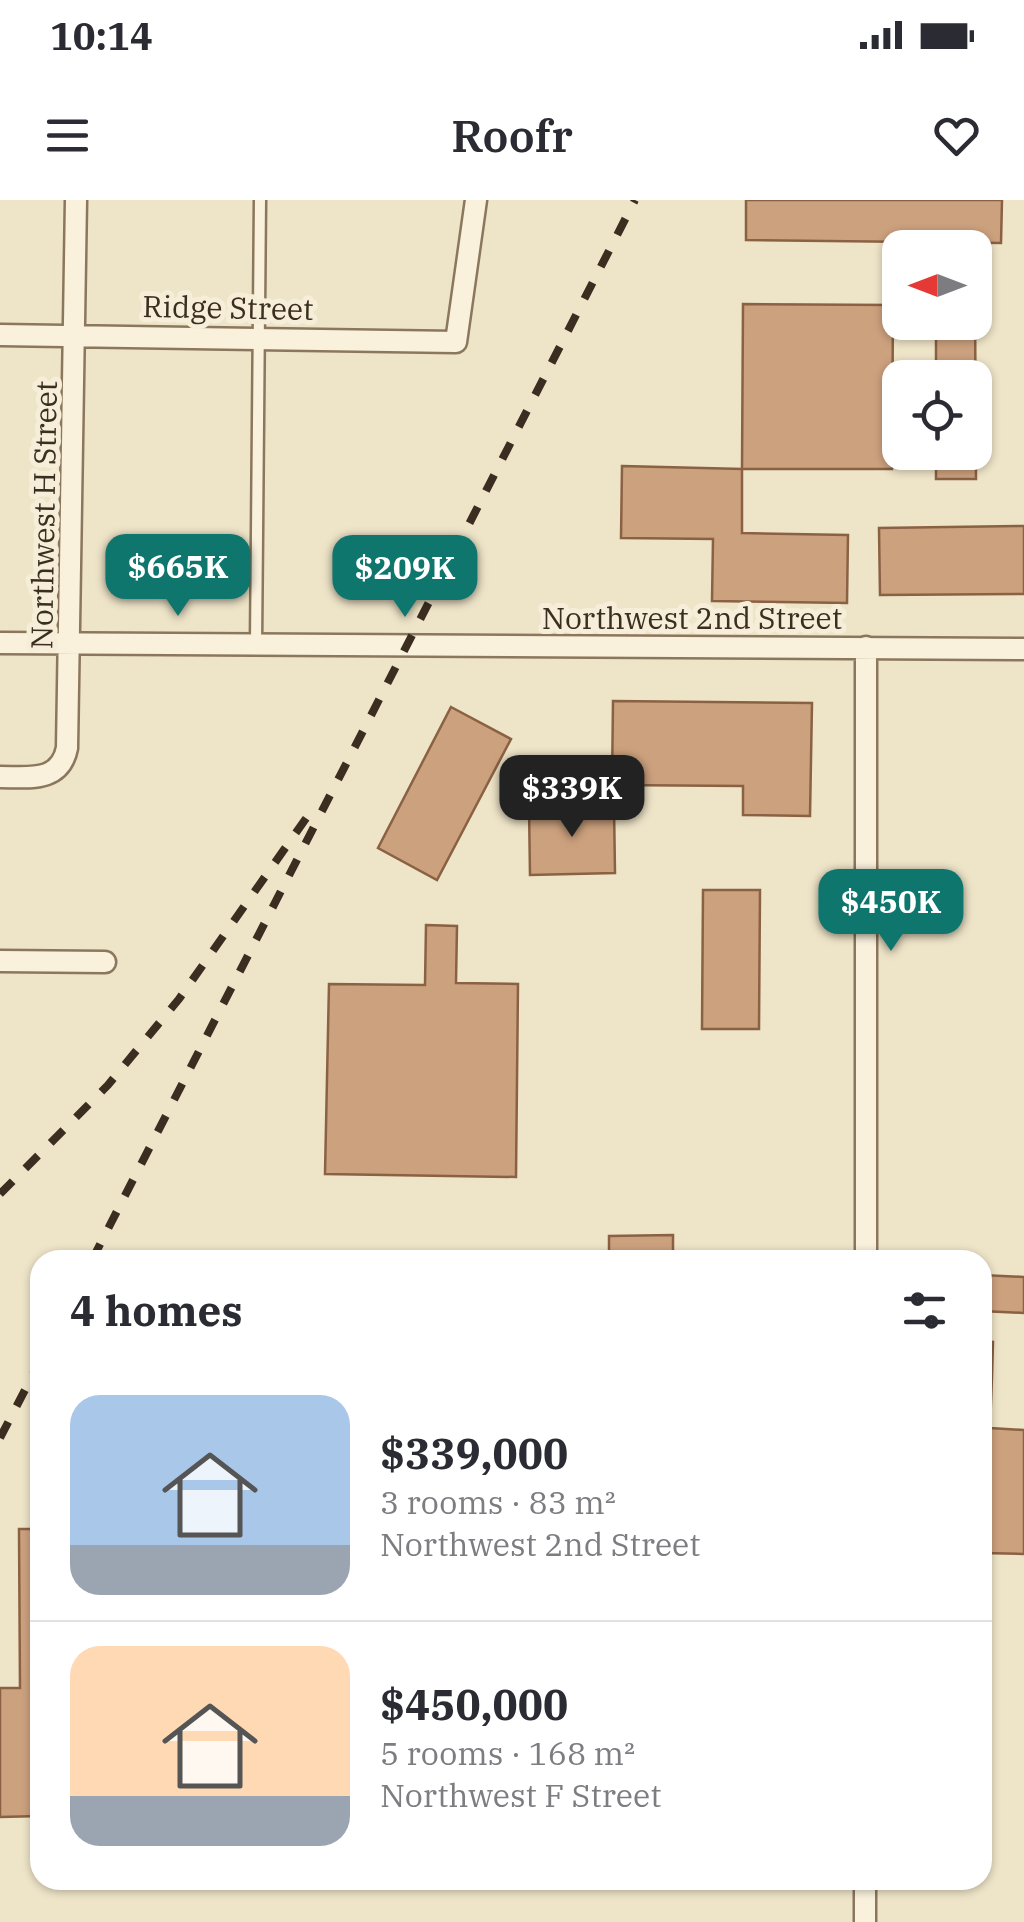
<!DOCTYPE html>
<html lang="en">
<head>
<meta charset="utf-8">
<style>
  body { margin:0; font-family:"IBM Plex Serif",serif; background:#f7f7f7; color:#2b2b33; height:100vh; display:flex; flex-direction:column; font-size:38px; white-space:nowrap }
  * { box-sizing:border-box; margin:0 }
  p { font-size:32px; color:#7c7c81 }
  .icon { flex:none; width:55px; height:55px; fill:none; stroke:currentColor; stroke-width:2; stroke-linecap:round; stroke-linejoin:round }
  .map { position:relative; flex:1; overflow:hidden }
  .side { position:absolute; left:30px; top:1050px; width:962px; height:640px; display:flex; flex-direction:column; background:#fff; border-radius:30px; box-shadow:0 2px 8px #0004 }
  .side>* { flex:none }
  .needle { width:65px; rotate:270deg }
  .controls { position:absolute; left:882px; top:30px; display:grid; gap:20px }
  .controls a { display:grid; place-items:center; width:110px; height:110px; border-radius:20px; background:#fff; box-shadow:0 2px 8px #0004; font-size:50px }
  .price { position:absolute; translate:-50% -85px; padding:0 22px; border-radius:20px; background:#0f766e; color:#fff; font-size:32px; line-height:65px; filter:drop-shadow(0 2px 5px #0008) }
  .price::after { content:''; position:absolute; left:50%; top:60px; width:30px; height:22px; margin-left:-15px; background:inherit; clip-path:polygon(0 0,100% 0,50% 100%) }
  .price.current { background:#222; color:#fff }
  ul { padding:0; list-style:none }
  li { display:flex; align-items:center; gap:30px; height:250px; padding:0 40px }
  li+li { border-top:2px solid #e1e1e2 }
  li span { display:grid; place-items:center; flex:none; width:280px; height:200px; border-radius:30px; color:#555 }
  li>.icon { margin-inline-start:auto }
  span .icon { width:120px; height:120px; fill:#fffc; stroke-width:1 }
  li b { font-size:42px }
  h2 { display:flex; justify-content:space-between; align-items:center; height:120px; padding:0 40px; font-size:42px }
  .status { display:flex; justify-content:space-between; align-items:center; height:70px; padding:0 50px; background:#fff; direction:ltr }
  .status svg { height:28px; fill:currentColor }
  header { display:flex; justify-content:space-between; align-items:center; height:130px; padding:0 40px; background:#fff; font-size:45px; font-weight:600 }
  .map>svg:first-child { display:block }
  .building { fill:#cca17e; stroke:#8a6143; stroke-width:2.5 }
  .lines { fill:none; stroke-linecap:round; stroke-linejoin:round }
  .service-casing { stroke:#8b775d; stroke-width:15 }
  .minor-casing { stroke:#8b775d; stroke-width:25 }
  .service { stroke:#f9f1dc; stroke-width:10 }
  .minor { stroke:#f9f1dc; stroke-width:20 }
  .rail { stroke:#3b2e20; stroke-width:8; stroke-dasharray:18 18; stroke-linecap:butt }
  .labels { text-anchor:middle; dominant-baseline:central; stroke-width:10; stroke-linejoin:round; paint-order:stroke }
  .street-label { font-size:30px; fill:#3b2e20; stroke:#f6eed8 }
</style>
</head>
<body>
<div class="status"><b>10:14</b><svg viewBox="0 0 49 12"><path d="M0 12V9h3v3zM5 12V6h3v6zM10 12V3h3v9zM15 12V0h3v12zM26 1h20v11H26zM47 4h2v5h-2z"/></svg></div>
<header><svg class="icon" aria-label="menu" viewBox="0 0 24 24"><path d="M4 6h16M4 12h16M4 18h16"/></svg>Roofr<svg class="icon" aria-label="heart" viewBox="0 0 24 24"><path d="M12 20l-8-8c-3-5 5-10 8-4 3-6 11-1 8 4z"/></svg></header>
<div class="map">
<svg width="1024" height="1722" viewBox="0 0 1024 1722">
  <rect width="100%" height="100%" fill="#eee4c8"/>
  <path class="building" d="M746,0H1002L1001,43L746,40Z
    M975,101L976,279H936V252H975V178H936V122H975Z
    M743,104L893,105L892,269H742Z
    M622,266L742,269V333L848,335L847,403L712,401L713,339L621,338Z
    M1024,326V394L880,395L879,328Z
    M613,501L812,503L810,616L743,615V586L612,585Z
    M451,507L511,539L437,680L378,648Z
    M614,606L615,673L530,675L529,607Z
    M703,690H760L759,829H702Z
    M426,725L457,726L456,783L518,784L516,977L325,974L329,784L425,785Z
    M673,1035V1060H609V1036Z
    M982,1075L1024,1077V1113L982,1111Z
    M982,1141L993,1142L992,1177H982Z
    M982,1177H992L990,1228L982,1229Z
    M990,1228L1024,1230V1354L982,1353V1229Z
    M19,1329H40V1616L0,1617V1488H20Z"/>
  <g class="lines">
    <g class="service-casing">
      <path id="service" d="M256,444L260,0"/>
    </g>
    <g class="minor-casing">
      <path id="minor" d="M0,135L456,142L476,0
        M0,443L1024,449
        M0,577C29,577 60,583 67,548L76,0
        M0,761L105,762
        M866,1060V447
        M865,1722V1680"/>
    </g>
    <use href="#service" class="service"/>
    <use href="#minor" class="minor"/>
    <path class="rail" d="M0,994L108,885L179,799L314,607
      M92,1060L635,0
      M0,1238L40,1161"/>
  </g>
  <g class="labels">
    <g class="street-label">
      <text transform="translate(228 107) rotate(1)">Ridge Street</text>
      <text transform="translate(43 315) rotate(-89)">Northwest H Street</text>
      <text x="692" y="417">Northwest 2nd Street</text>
    </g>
  </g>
</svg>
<div class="controls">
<a><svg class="needle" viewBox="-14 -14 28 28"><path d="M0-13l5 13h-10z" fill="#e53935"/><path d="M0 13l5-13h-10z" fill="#7c7c81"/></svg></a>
<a><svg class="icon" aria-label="locate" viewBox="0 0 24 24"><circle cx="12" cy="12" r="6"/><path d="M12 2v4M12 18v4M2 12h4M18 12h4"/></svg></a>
</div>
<b class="price" style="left:178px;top:419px">$665K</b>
<b class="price" style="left:405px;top:420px">$209K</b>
<b class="price current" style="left:572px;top:640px">$339K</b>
<b class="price" style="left:891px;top:754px">$450K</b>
<section class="side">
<h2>4 homes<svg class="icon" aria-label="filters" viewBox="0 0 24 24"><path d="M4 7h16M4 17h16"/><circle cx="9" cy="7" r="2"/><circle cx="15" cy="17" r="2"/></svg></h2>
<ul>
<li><span style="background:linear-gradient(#a9c7e8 75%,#9aa5b1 0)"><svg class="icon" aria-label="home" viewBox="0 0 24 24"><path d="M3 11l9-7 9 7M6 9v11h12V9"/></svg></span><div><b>$339,000</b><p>3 rooms · 83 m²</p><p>Northwest 2nd Street</p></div></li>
<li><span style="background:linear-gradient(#ffd9b3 75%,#9aa5b1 0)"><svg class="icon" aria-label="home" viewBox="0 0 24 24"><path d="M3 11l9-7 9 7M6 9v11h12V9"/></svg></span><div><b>$450,000</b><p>5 rooms · 168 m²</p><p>Northwest F Street</p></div></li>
</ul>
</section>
</div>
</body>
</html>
